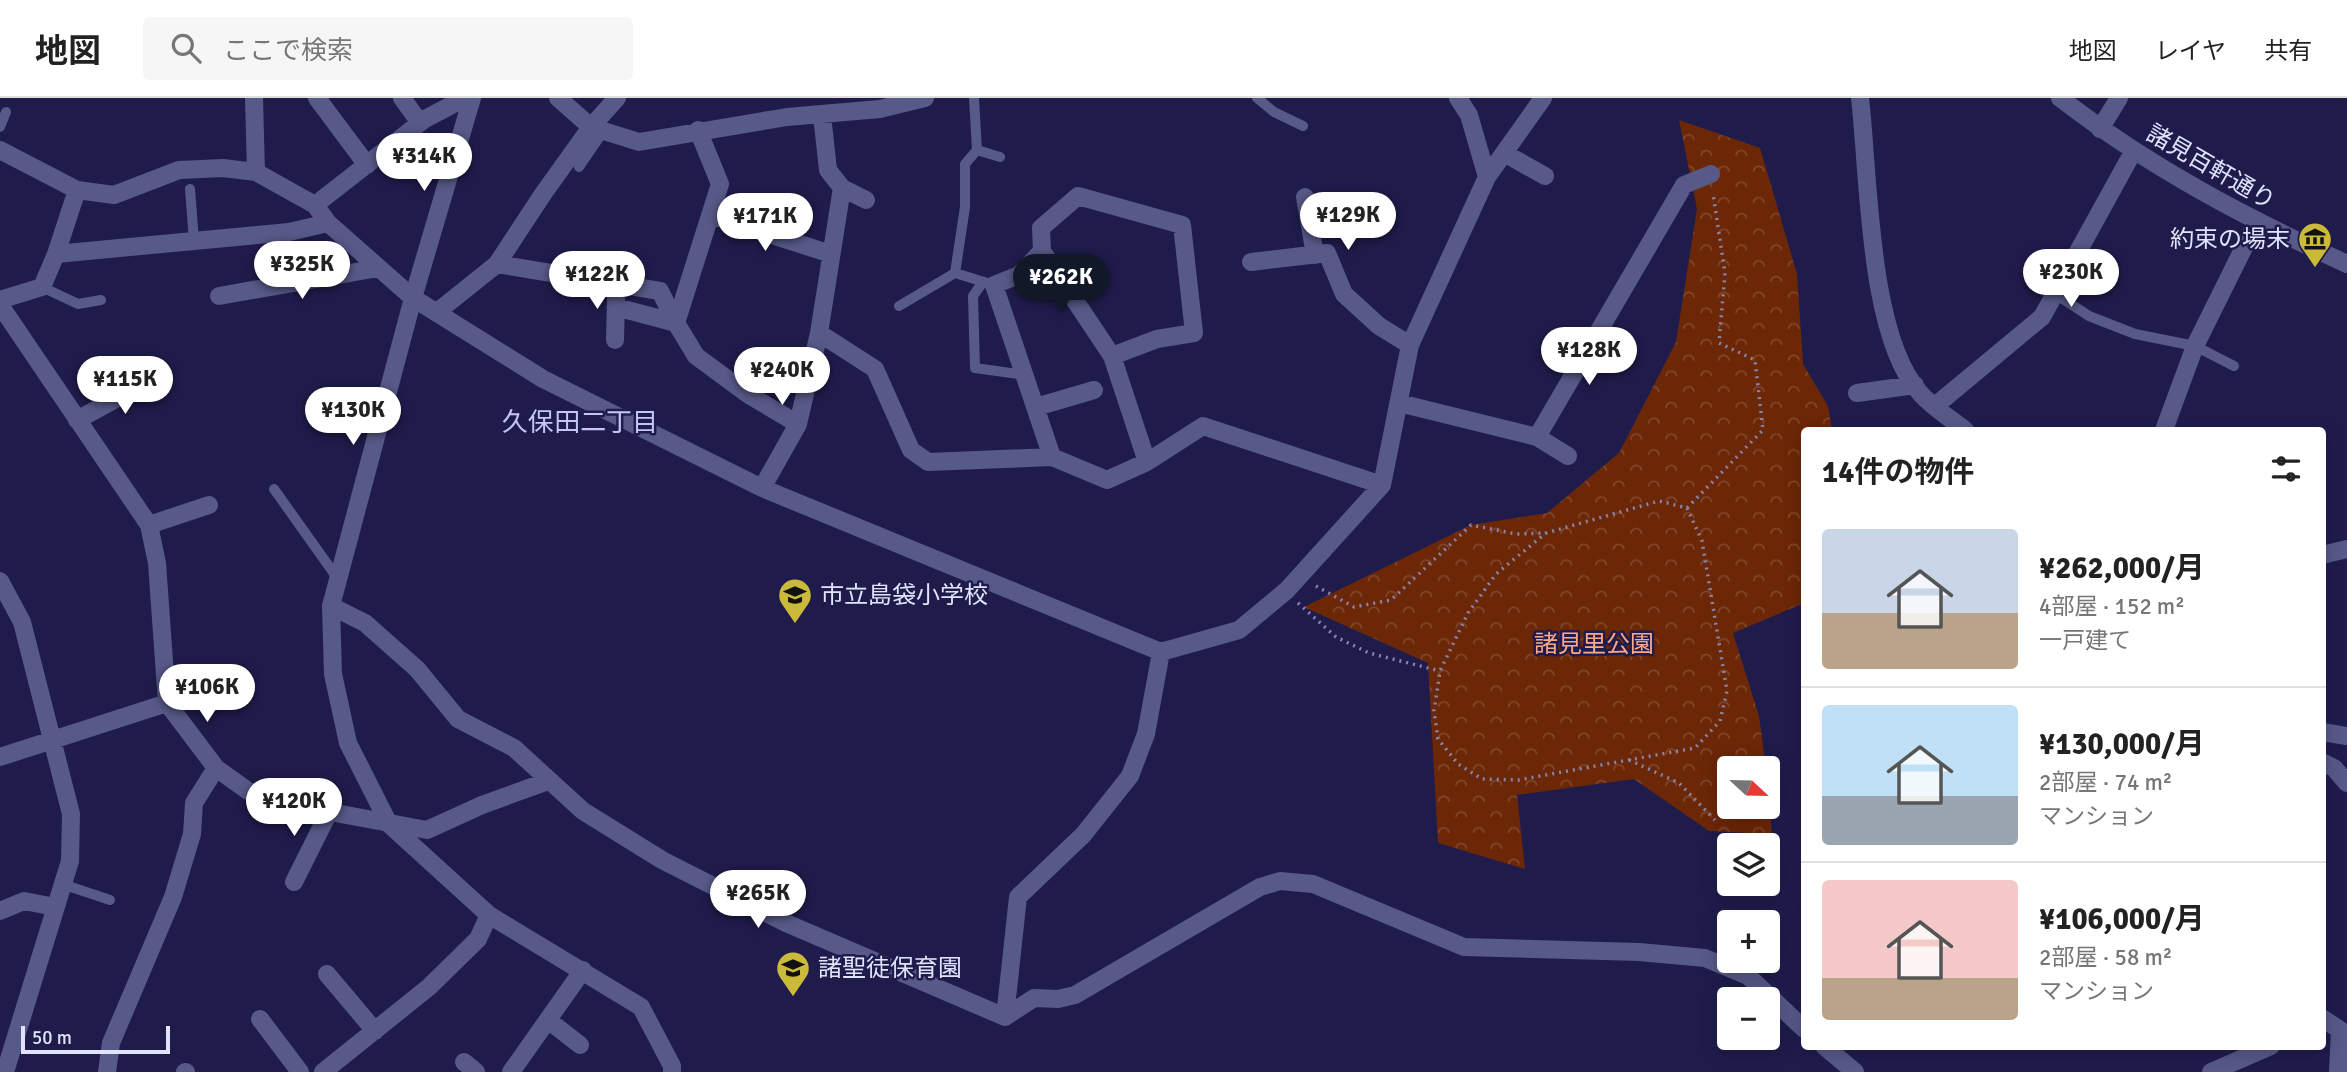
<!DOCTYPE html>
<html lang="ja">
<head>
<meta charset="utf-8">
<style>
  body { margin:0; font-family:Signika,"Noto Sans JP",sans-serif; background:#f6f6f6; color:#222; height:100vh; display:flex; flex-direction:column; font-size:26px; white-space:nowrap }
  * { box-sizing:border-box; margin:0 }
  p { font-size:23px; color:#767676 }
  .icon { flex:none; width:38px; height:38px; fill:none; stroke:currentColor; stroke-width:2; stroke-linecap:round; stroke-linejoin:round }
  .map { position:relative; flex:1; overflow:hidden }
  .panel { position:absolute; left:1801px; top:329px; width:525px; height:623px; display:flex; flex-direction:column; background:#fff; border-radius:7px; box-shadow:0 4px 18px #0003 }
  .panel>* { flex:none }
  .needle { width:46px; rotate:112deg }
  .buttons { position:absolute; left:1717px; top:658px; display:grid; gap:14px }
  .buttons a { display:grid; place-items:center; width:63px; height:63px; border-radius:7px; background:#fff; box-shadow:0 4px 18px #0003; font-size:35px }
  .scale { position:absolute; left:21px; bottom:18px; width:149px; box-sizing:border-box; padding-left:7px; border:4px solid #e1e3fc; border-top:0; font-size:19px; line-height:24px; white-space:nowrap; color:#e1e3fc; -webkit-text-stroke:5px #1f1c4c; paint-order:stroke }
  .price { position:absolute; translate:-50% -60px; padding:0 16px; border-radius:24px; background:#fff; color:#222; font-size:23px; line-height:46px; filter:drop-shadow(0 2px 4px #0008) }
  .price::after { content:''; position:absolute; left:50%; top:42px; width:21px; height:16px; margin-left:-10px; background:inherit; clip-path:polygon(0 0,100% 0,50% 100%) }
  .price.selected { background:#111827; color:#fff }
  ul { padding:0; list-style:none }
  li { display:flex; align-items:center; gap:21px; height:175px; padding:0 21px }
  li+li { border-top:2px solid #e0e0e0 }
  li span { display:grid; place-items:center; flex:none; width:196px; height:140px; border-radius:7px; color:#555 }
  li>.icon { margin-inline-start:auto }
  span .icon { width:84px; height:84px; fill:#fffc; stroke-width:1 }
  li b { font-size:30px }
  h2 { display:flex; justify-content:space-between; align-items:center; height:84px; padding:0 21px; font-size:30px }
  header { display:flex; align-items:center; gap:42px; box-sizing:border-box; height:98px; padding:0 35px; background:#fff; border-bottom:2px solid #e0e0e0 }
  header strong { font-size:33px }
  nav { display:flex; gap:38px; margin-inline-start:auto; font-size:24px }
  .search { width:490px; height:63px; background:#f6f6f6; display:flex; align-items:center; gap:18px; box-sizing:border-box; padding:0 24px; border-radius:7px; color:#767676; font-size:26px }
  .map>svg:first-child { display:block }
  .park { fill:url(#park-crowns) }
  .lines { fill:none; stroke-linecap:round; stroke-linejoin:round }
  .path { stroke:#8786aa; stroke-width:3.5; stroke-dasharray:2 5; stroke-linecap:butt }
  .service { stroke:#575988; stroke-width:10 }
  .minor { stroke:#575988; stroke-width:18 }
  .tertiary { stroke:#575988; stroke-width:18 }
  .labels { text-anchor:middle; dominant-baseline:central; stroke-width:5; stroke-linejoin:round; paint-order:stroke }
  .street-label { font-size:24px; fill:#e1e3fc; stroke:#1f1c4c }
  .poi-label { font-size:24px; fill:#e1e3fc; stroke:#1f1c4c; text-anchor:start }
  .park-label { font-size:24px; fill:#fca888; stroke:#1f1c4c }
  .neighbourhood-label { font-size:26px; fill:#c2c5f6; stroke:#1f1c4c }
</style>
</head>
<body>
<header>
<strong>地図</strong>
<div class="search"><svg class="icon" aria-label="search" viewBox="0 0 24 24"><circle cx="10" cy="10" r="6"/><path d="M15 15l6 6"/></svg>ここで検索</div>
<nav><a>地図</a><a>レイヤ</a><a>共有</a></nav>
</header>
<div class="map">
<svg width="2347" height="974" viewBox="0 0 2347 974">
  <defs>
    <pattern id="park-crowns" width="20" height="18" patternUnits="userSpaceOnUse" patternTransform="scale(1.75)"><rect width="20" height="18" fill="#6c2707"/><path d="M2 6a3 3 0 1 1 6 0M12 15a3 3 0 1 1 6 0" fill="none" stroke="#81462c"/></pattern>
  </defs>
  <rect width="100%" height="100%" fill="#1f1c4c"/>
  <path class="park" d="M1679,22L1760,50L1797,176L1803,266L1828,308L1832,332H1804V505L1733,535L1759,618L1766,670H1729V709H1768V685L1772,736L1709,733L1634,681L1517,697L1525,771L1438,745L1428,565L1304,509L1471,427L1547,415L1619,355L1676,244L1697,111Z"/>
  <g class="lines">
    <path class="path" d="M1687,410L1763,332L1755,262L1719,245L1725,175L1713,96
      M1316,488L1354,509L1391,502L1471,427L1516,436L1546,435L1659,403L1687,410L1702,443L1727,593L1720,623L1695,650L1518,682L1482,681L1458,666L1438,641L1434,613L1440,573L1468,515L1496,476L1546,435
      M1298,505L1336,539L1369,555L1440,573
      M1629,662L1679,685L1715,722"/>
    <path class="service" d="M974,0L977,52L965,66V109L955,175L994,187
      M1257,0L1274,14L1303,28
      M0,29L6,14
      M977,52L1000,59
      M579,69L603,34
      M190,91L194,143
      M983,184L973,198L975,270L1025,277
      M42,189L78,206L101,202
      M2057,197L2089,218L2135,236L2195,248L2234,268
      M899,208L955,175
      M274,391L338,481
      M62,786L110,802"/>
    <path class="minor" d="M254,0L256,74
      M317,0L367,67
      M402,0L420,25
      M558,0L591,29L639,44L787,19L880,11L925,0
      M1458,0L1469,17L1487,79
      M1860,0C1869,77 1868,238 1920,295C1932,309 1951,321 1965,332
      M2060,0C2149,69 2246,120 2347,166
      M2100,31L2119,0
      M698,32L720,86L676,225L696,258L749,297L798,326
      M0,52L77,92L114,97L179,72L223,70L256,74L315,107L328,125L413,200L543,281L762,390L1161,554L1239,532L1287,492L1382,387L1410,247L1487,79L1543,0
      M1504,55L1545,78
      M842,90L866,102
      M1305,99L1315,157
      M315,107L425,21L465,0
      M710,117L831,156
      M1042,153L1112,258
      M56,156L289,134L328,125
      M1251,164L1327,155L1344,196L1379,228L1410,247
      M497,166L660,193L676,225
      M1019,177L1068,192
      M219,198L378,170
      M0,202L42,189L56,156L77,92
      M0,207L149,427L157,465L167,605L216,670L248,693L314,711L427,732L482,707L548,683
      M616,209L676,225
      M437,214L497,166L543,96L591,29L617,0
      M819,235L875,271L911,352L928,364L1052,359L1107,382L1147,364L1203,328L1382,387
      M615,242L616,200
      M1857,295L1915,287
      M1399,305L1537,339L1684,87L1711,76
      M1935,308L2042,219L2133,54
      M1036,309L1094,292
      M77,322L154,280
      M2164,332L2195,248L2256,125
      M1537,339L1568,358
      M1052,359L994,187L1019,177L1042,153L1041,130L1078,98L1182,127L1194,235L1157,241L1112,258L1147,364
      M762,390L798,326L819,235L842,90L828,72L822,17
      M149,427L209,407
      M2322,457L2347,451
      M0,483L22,524L71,716L70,763L5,974
      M331,508L365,525L417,571L458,621L514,650L583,713L662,762L786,825L1005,919
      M2322,634L2347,638
      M0,659L167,605
      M2322,664L2334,670L2347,685
      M294,784L329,714
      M0,813L24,803L55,809
      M327,876L375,933
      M1005,919L1034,900L1058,901L1075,897L1260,789L1280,783L1313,786L1464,849L1639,854L1705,860L1748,878L1804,931
      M1005,919L1018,799L1083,737L1130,678L1146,636L1161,554
      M2322,920L2340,932
      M260,921L300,974
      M548,922L580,947
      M1824,948L1855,974
      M464,964L476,974
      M107,974L111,945L173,799L192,736L194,705L216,670
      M185,974H186
      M323,974L429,889L478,841L489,817
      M511,974L583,872
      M2211,974L2271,948
      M2338,974L2340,932"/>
    <path class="tertiary" d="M472,0L413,200L331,508L333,576L348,645L389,726L489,817L641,909L672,968V974"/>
  </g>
  <defs>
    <g id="museum-pin" transform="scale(1.75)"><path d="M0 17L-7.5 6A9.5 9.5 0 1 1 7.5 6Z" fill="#cbba39" stroke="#1f1c4c"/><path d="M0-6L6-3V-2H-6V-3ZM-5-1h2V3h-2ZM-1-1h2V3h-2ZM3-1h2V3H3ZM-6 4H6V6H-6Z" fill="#111"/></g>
    <g id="school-pin" transform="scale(1.75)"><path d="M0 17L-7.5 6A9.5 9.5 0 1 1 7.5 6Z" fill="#cbba39" stroke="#1f1c4c"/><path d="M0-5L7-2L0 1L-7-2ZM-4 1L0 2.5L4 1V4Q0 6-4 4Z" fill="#111"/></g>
  </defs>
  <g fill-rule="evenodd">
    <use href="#museum-pin" x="2315" y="141"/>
    <use href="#school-pin" x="795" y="497"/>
    <use href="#school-pin" x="793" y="870"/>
  </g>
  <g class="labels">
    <g class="street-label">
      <text transform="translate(2211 69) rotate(30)">諸見百軒通り</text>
    </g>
    <g class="poi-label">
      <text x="2290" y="141" text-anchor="end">約束の場末</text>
      <text x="820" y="497">市立島袋小学校</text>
      <text x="818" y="870">諸聖徒保育園</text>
    </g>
    <g class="park-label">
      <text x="1594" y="546">諸見里公園</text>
    </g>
    <g class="neighbourhood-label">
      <text x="580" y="325">久保田二丁目</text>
    </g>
  </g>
</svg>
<div class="buttons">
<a><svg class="needle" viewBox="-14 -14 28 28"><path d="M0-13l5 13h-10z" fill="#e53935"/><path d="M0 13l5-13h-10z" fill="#767676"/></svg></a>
<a><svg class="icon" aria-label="layers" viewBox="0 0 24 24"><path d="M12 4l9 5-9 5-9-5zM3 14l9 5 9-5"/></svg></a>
<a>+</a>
<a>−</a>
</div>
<div class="scale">50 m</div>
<b class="price" style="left:424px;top:95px">¥314K</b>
<b class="price" style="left:1348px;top:154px">¥129K</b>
<b class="price" style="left:765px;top:155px">¥171K</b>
<b class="price" style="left:302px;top:203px">¥325K</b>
<b class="price" style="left:2071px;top:211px">¥230K</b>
<b class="price" style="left:597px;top:213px">¥122K</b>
<b class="price selected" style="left:1061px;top:216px">¥262K</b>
<b class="price" style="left:1589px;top:289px">¥128K</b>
<b class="price" style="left:782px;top:309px">¥240K</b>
<b class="price" style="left:125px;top:318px">¥115K</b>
<b class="price" style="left:353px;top:349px">¥130K</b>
<b class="price" style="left:207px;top:626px">¥106K</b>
<b class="price" style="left:294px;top:740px">¥120K</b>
<b class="price" style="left:758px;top:832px">¥265K</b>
<section class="panel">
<h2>14件の物件<svg class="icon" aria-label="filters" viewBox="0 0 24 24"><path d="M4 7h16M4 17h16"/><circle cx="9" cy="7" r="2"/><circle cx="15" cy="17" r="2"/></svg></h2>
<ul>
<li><span style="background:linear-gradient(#c9d6e8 60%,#b9a48a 0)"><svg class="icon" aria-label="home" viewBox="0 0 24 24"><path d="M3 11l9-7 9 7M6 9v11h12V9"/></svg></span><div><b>¥262,000/月</b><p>4部屋 · 152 m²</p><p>一戸建て</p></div></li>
<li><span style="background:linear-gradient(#bfe0f5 65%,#9aa5b1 0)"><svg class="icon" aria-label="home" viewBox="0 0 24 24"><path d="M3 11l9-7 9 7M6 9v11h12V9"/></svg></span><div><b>¥130,000/月</b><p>2部屋 · 74 m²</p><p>マンション</p></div></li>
<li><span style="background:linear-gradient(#f6c9c9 70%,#b9a48a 0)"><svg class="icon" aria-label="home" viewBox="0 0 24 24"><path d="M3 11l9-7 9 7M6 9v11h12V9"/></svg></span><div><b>¥106,000/月</b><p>2部屋 · 58 m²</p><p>マンション</p></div></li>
</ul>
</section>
</div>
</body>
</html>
